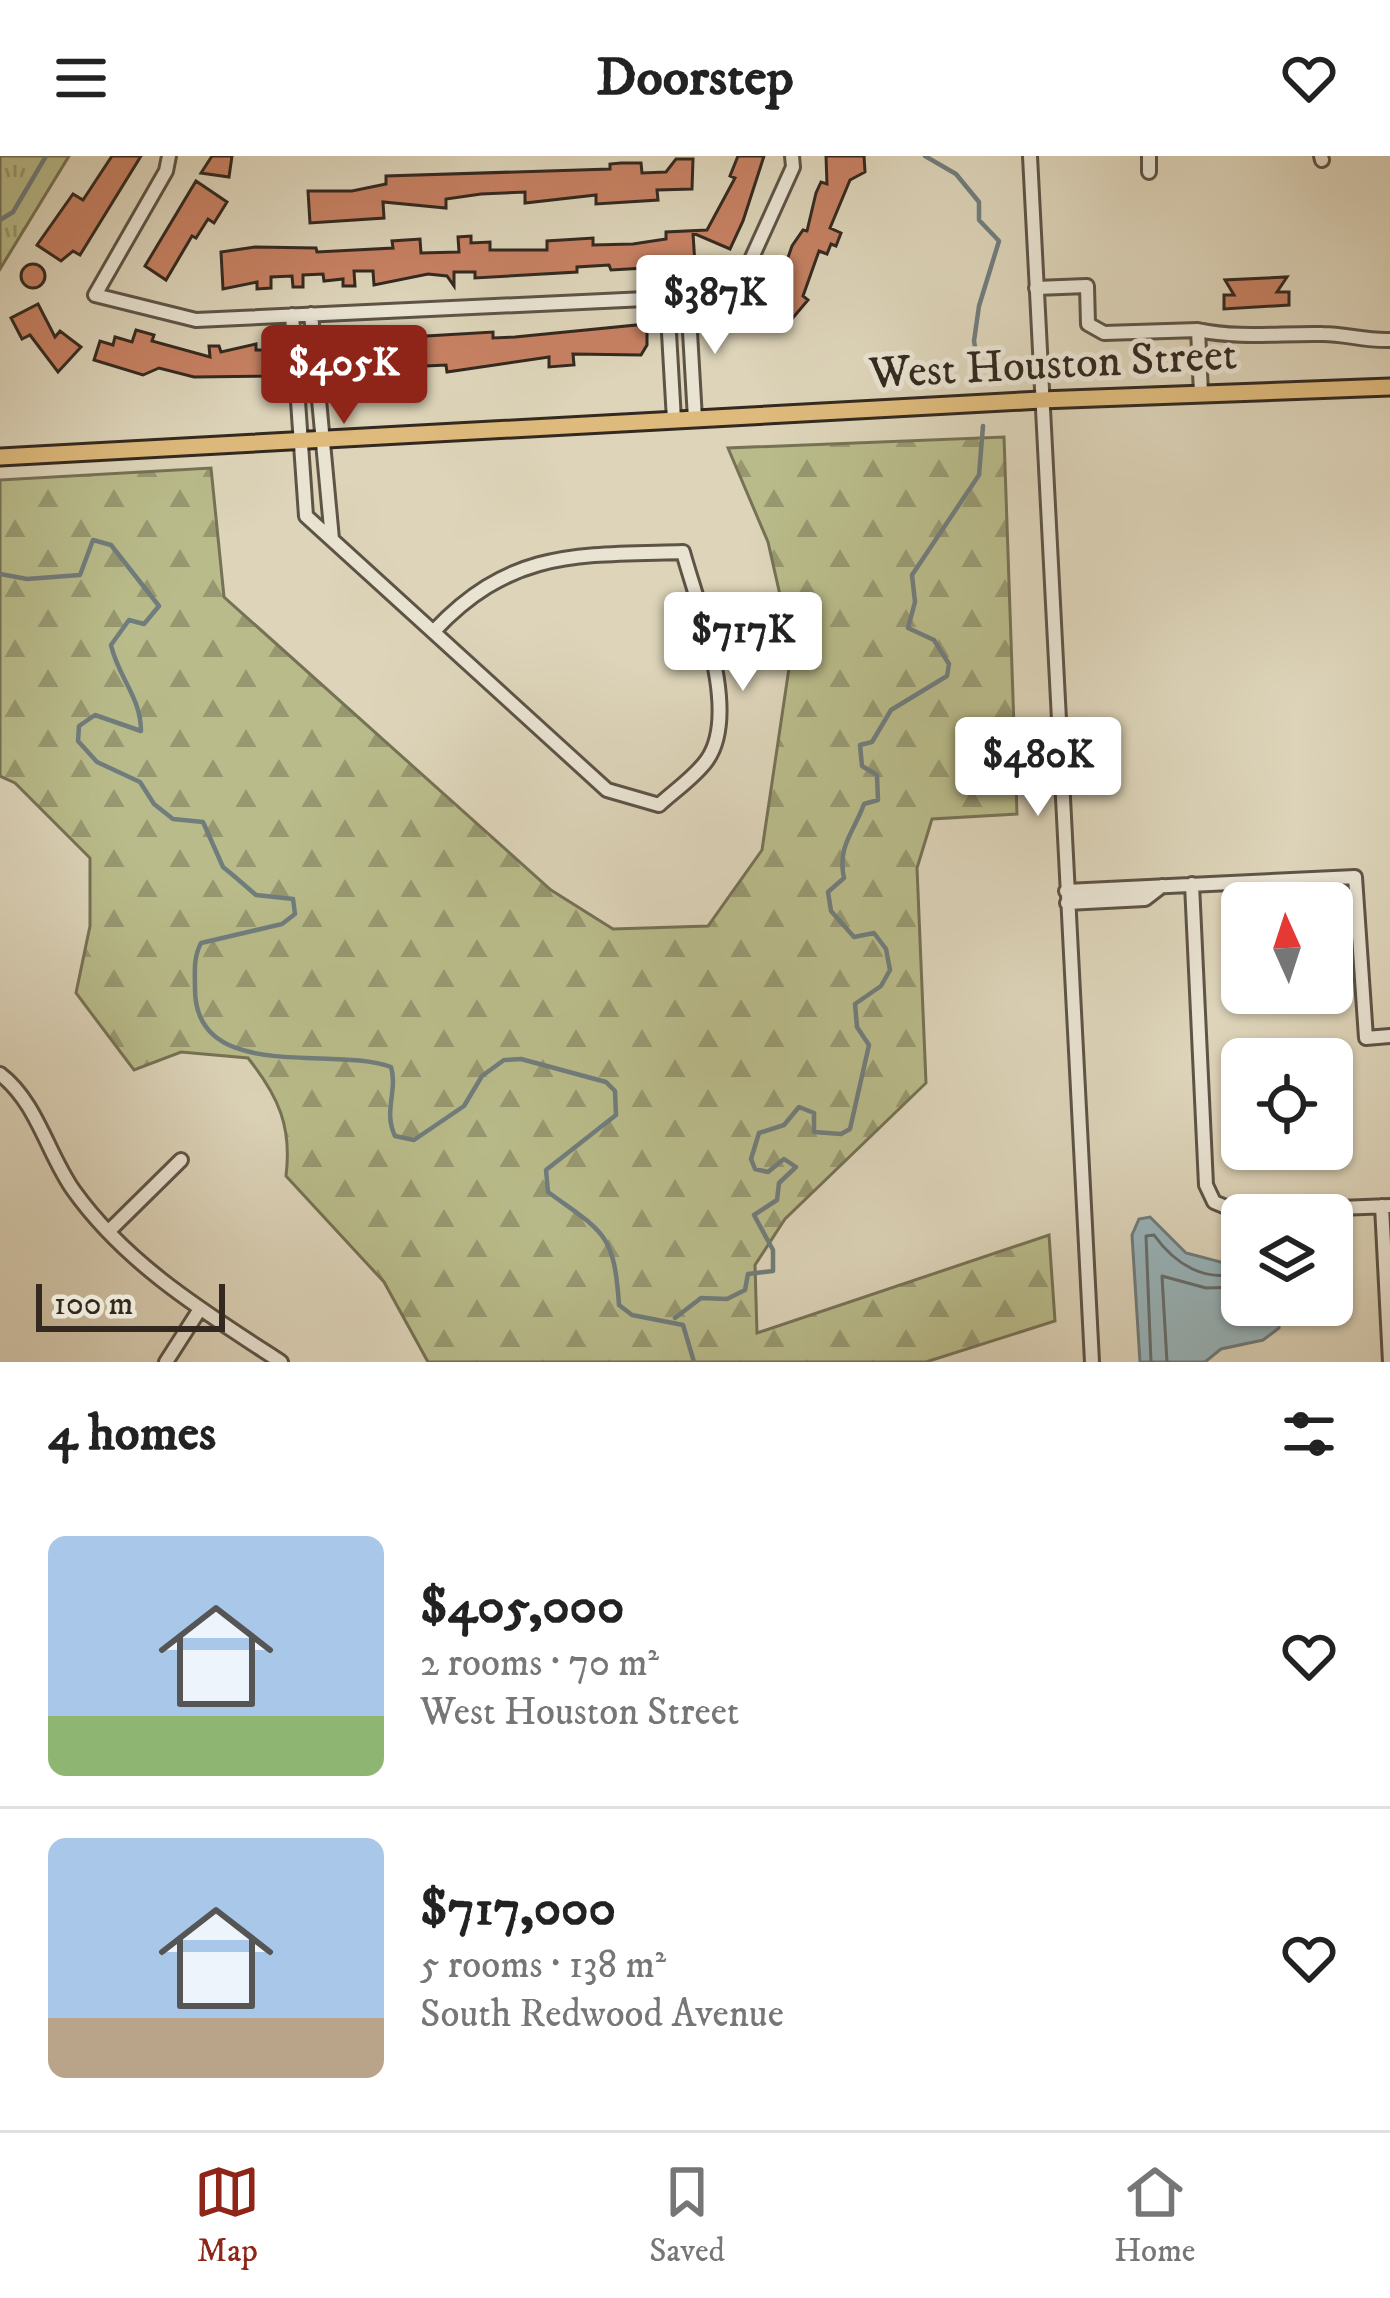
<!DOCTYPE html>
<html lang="en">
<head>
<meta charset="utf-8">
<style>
  body { margin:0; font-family:"IM FELL DW Pica",serif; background:#f6f6f6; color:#222; height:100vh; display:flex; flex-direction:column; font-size:45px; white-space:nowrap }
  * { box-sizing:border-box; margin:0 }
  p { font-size:39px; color:#767676 }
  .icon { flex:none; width:66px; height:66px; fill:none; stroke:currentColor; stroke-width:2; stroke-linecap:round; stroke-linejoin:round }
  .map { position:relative; height:1206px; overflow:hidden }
  .side { display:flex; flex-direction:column; background:#fff; flex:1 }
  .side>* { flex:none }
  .needle { width:78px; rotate:357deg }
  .controls { position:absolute; left:1221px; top:726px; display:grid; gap:24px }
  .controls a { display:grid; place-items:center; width:132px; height:132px; border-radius:18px; background:#fff; box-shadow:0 3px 9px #0004; font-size:60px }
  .scale { position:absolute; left:36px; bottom:30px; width:189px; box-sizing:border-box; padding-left:12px; border:6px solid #332920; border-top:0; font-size:33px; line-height:42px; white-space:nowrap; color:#332920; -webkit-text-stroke:9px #e9e3d2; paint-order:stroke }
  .price { position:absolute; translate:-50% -102px; padding:0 27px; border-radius:12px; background:#fff; color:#222; font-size:39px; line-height:78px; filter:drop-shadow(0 3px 6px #0008) }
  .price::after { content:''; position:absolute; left:50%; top:72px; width:36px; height:27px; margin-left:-18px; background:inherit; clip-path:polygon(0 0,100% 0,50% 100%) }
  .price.active { background:#8f2418; color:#fff }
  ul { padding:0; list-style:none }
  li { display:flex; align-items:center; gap:36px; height:300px; padding:0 48px }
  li+li { border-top:3px solid #e0e0e0 }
  li span { display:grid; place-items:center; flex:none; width:336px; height:240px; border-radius:18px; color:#555 }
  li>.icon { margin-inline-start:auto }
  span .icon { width:144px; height:144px; fill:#fffc; stroke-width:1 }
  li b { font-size:51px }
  h2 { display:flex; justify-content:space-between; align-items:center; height:144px; padding:0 48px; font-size:51px }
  header { display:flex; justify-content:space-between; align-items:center; height:156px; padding:0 48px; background:#fff; font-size:54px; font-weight:800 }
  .menu { display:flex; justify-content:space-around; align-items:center; height:168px; border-top:3px solid #e0e0e0; background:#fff; font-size:33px; color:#767676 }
  .menu a { display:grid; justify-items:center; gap:6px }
  .menu .active { color:#8f2418 }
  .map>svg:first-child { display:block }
  .forest { fill:url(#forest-firs); stroke:#767255; stroke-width:3 }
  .park { fill:url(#park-tufts); stroke:#767255; stroke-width:3 }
  .water { fill:#99b5bb; stroke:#707d7d; stroke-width:3 }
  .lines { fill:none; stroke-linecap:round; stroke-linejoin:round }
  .shore { stroke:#666f6e; stroke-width:3 }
  .stream { stroke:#707d7d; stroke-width:4.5 }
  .building { fill:#c78163; stroke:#332920; stroke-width:3 }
  .minor-casing { stroke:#5e5446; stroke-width:18 }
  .major-casing { stroke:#332920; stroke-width:21 }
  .minor { stroke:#e9e3d2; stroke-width:12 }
  .major { stroke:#deba7c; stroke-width:15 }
  .labels { text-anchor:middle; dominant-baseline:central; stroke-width:10; stroke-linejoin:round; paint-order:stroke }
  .street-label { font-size:45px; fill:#332920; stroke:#e9e3d2 }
</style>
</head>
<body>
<header><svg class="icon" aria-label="menu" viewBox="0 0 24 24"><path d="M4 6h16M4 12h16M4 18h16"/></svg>Doorstep<svg class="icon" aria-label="heart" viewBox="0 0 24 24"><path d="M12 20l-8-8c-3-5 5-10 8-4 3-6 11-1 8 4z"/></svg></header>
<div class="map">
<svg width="1390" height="1206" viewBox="0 0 1390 1206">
  <defs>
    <pattern id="forest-firs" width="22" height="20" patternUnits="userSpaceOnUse" patternTransform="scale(3)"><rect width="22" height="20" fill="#b9bb8a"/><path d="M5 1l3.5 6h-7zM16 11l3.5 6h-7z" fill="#979870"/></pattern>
    <pattern id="park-tufts" width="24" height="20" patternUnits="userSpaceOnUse" patternTransform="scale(3)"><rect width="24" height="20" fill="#b9bb8a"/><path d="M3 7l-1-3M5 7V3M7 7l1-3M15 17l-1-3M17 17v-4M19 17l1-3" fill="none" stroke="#979870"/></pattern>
  </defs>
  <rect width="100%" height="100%" fill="#ddd4b9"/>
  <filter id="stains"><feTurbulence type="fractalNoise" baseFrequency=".00167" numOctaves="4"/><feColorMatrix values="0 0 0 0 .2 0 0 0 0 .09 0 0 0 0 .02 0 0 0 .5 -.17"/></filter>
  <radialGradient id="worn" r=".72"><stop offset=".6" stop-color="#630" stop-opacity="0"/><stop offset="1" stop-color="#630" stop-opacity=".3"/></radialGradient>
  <path class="forest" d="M1004,281L1017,658L932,663L917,712L926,927L785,1063L755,1109L757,1177L1049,1079L1055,1165L926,1206H428L384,1126L286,1020C292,971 279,941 248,902L181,896L134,914L76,837L90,770V702L15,627L0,620V324L211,312L224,441L551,734L613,773L708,770L762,694L792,492L768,386L728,292Z"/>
  <path class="park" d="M0,0H69L0,113Z"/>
  <path class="water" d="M1150,1061L1186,1097L1224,1107L1242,1100V1149H1280L1279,1172L1263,1184L1221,1193L1205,1206H1140L1132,1079L1139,1063Z"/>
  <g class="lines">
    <path class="shore" d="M1151,1206L1146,1080L1154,1079C1174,1107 1206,1129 1242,1115
      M1167,1206L1162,1120L1206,1132L1242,1131"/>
    <path class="stream" d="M925,0L956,18L979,46V64L999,85L979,150L974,185L981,227
      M0,64L13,56L46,0
      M0,418L27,423L80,419L93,384L111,389L159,450L144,468L129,464L111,489C118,521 141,541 141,575L95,559L79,570L78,585L97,606L140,626L154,648L173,663L203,666L223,711L234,720L256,739L293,743L295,758L282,768L201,787C193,802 195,817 195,833C195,929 335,889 391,911C398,935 383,955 395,980L414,984L464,950L482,920L504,904L521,903L606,926L615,935L616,959L546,1014L548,1036C604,1077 614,1076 619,1149L632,1159L683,1169L694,1206
      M675,1162L701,1142L727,1143L745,1134L748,1118L773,1115V1094L754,1059L777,1044L779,1027L796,1011L784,1003L768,1016L755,1013L751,1003L759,977L784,969L799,951L814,957V976L841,978L850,973L869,889L857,871L855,848L881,830L890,814L886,793L874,777L854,781L831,755L828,736L844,722C837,690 854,676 864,648L878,644L877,619L862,610L860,589L872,586L891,554L947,520L949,508L934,484L908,472L915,446L912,419L979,319L983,270"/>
  </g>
  <path class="building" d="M112,0H141L80,99L73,95L61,105L37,89L73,38L83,44Z
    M212,0H232L229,21L201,17Z
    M738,0H764L743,65L730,93L693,77L695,109L672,104L645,106V112L611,114L609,109L577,111V116L475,122V116H454V130L447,120L428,118L374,129L373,115H354L355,130H343V123L324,125L323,118L303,119V131H293L292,120L271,121V132L257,133V126L223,133L221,96L255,91L316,92L317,96L393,92L392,85L420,83L421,97L459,96L458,81L471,80V87L490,86V94H547V85L593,82V89L633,88L666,83V76L707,74L735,22L730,20Z
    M826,0H864L865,16L850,24L830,72L841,77L836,90L831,88L827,98L819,95L803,140L808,144L786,170L762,150L776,134L770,129L784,113L792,90L803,74L807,75L816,37L821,26L827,28Z
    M676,3H693L692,33L657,34L658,44L596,48V39L525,47V36L481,38L446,43V52L383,46L384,62L310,67L308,35H352L386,28V20L610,13V8L621,7H641L642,17L666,16Z
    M196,25L227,46L214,67L208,63L196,82L192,80L166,124L145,110Z
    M21 120a12 12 0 1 1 24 0a12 12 0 1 1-24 0Z
    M1287,121L1277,136H1289V149L1224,153V139H1234L1225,124Z
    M38,148L55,181L60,175L81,191L58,216L30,179L22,183L11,162Z
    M647,168V189L641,199L573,198L574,209L549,211V201L447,216L446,209L405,211V219L376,220V211L342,212L341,187H359L360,202L377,201L376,183L493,176V182L515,181Z
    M136,174L154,179L152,185L210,201L209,190H219L221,196L256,188V194H268L269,220L194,221L159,212L143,219L94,204L100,185L113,189L115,181L132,186Z"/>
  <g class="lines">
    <g class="minor-casing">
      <path id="minor" d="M169,0L166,15L95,139L196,164L688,141L745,117L793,11L792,0
        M1030,0L1092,1206
        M1149,0V16
        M1321,0L1322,4
        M1036,132L1087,130L1088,168L1104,177L1198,174L1201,237
        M688,141L695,263
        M667,142L674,264
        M311,158L332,383
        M292,159L306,360L607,634L659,649C674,635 695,621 707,604C741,556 697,448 683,396C578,399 512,393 435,474
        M1198,174C1241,183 1279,177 1323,178C1345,178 1366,185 1390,184
        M1192,728L1206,1029L1214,1046L1238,1056L1390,1050
        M1066,735L1355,721L1366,882L1390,880
        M1067,747L1145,743L1162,730
        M0,918C37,946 48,999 74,1035C127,1109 206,1157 281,1206
        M1382,1050L1390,1206
        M109,1075L181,1004
        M166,1206L200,1153"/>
    </g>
    <g class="major-casing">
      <path id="major" d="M0,301L1041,244L1390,231"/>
    </g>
    <use href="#minor" class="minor"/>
    <use href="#major" class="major"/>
  </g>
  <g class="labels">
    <g class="street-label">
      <text transform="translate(1053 209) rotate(-3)">West Houston Street</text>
    </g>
  </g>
  <rect width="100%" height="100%" filter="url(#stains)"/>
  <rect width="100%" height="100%" fill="url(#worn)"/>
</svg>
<div class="controls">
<a><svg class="needle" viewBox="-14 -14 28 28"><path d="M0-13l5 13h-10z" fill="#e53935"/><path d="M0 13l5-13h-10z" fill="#767676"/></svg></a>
<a><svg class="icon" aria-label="locate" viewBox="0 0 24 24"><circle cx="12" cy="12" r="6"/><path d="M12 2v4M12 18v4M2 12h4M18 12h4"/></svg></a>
<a><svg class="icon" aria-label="layers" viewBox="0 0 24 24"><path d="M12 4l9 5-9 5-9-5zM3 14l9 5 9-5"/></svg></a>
</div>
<div class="scale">100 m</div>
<b class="price" style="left:715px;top:201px">$387K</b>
<b class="price active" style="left:344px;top:271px">$405K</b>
<b class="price" style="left:743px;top:538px">$717K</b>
<b class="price" style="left:1038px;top:663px">$480K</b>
</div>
<section class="side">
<h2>4 homes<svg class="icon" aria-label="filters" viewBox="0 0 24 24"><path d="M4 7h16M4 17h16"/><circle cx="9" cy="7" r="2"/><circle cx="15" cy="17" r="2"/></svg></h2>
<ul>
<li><span style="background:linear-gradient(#a9c7e8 75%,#8fb573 0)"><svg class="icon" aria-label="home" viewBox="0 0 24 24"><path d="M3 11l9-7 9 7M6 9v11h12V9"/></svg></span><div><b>$405,000</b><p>2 rooms · 70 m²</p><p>West Houston Street</p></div><svg class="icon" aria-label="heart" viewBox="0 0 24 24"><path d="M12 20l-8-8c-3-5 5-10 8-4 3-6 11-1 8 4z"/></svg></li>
<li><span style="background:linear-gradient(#a9c7e8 75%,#b9a48a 0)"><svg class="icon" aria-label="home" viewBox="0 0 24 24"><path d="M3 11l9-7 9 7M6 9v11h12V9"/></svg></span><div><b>$717,000</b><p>5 rooms · 138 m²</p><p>South Redwood Avenue</p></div><svg class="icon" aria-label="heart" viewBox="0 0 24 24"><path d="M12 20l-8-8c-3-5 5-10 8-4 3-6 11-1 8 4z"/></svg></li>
</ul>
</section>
<nav class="menu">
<a class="active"><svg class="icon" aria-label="map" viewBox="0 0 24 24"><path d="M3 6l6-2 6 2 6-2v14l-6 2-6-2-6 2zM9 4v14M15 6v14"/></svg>Map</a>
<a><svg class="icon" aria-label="saved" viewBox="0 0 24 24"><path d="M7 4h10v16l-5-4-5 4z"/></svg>Saved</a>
<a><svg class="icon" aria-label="home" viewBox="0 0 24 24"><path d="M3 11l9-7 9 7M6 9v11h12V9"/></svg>Home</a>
</nav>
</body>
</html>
